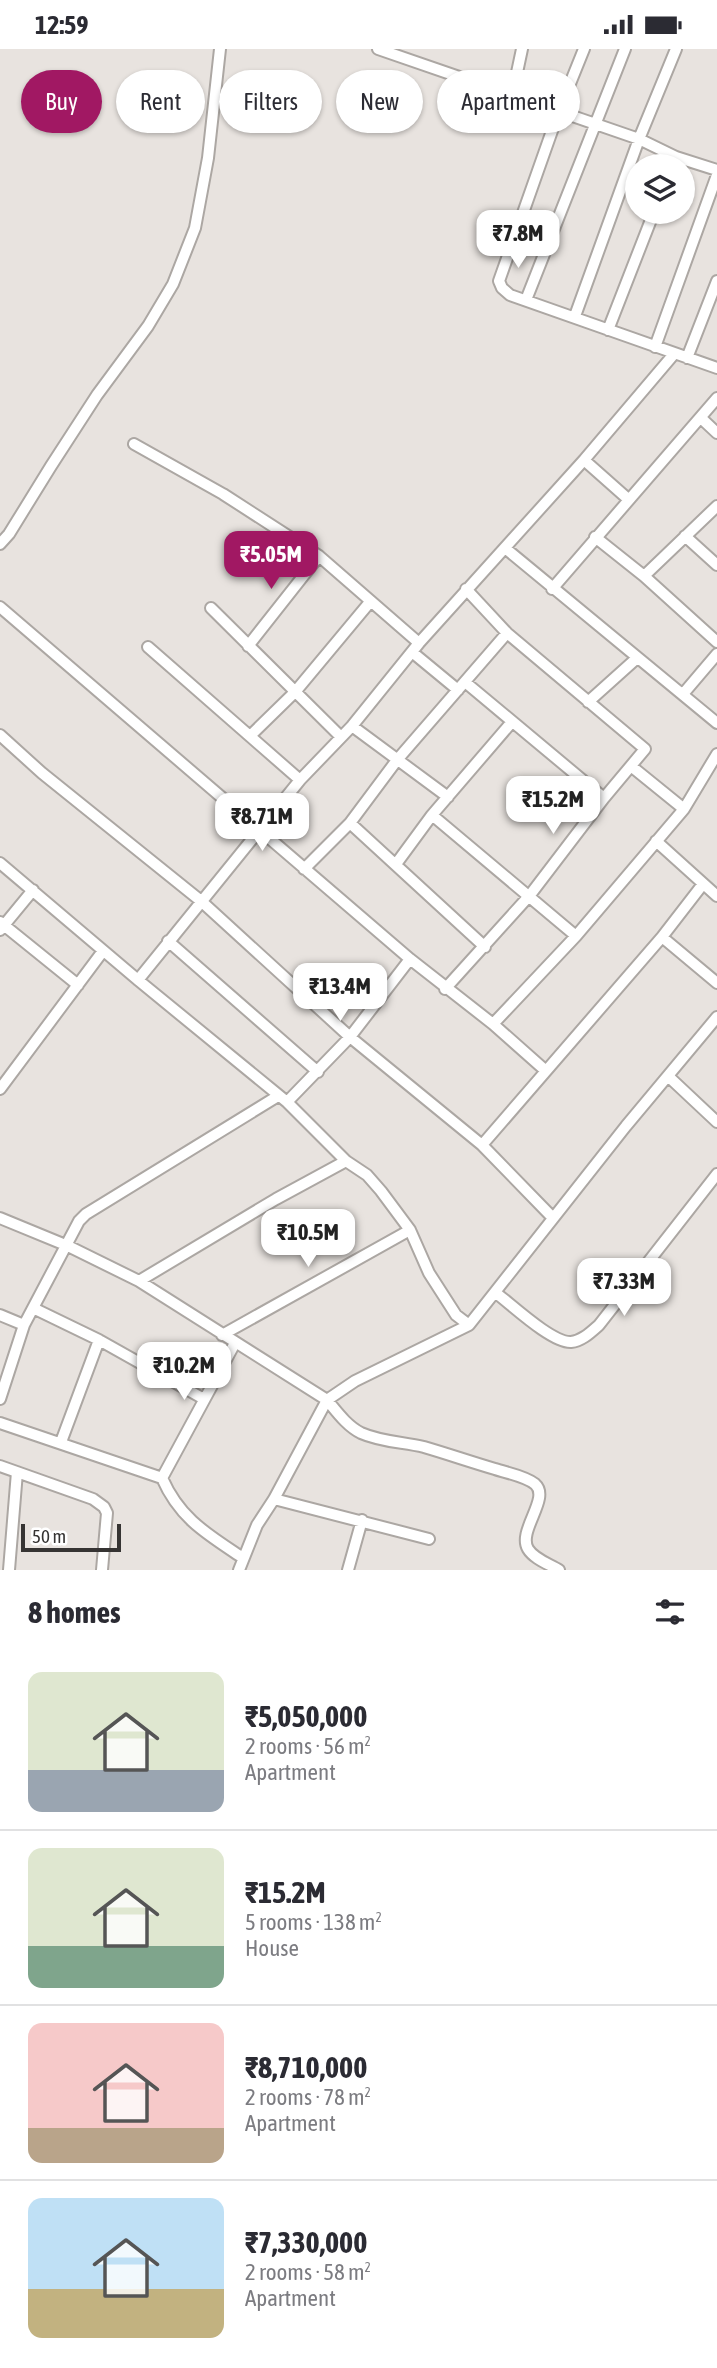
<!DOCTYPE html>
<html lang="en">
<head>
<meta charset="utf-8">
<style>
  body { margin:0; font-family:"Asap Condensed",sans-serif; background:#f2f2f3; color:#2b2b33; height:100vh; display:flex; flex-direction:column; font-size:26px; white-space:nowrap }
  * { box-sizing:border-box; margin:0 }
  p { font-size:23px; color:#7c7c81 }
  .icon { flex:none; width:38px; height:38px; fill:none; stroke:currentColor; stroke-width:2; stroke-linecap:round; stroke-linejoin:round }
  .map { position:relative; height:1521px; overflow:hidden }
  .drawer { display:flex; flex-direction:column; background:#fff; flex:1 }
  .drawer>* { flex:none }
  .guide { position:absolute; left:21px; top:21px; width:676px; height:63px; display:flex; gap:14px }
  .fabs { position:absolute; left:625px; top:105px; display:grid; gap:14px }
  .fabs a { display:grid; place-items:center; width:70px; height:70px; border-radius:50%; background:#fff; box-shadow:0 2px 5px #0004; font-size:35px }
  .scale { position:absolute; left:21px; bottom:18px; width:100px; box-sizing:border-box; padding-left:7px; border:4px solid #363433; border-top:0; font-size:19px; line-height:24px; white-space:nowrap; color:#363433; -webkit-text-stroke:5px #fff; paint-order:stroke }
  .price { position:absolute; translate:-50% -60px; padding:0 16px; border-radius:14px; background:#fff; color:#222; font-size:23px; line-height:46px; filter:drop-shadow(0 2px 4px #0008) }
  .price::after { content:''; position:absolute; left:50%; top:42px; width:21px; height:16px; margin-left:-10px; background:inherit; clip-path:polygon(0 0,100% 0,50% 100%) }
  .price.active { background:#a11863; color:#fff }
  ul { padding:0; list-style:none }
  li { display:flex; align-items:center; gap:21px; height:175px; padding:0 28px }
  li+li { border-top:2px solid #e1e1e2 }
  li span { display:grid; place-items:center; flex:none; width:196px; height:140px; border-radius:14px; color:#555 }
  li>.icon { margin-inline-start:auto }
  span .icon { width:84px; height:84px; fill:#fffc; stroke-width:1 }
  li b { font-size:30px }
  h2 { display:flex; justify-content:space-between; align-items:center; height:84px; padding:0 28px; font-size:30px }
  .tag { padding:0 24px; border-radius:32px; background:#fff; box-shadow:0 2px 5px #0004; font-size:24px; line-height:63px }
  .tag.active { background:#a11863; color:#fff }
  .status { display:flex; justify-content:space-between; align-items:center; height:49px; padding:0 35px; background:#fff; direction:ltr }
  .status svg { height:19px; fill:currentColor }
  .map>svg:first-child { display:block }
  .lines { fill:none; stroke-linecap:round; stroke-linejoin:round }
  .street-casing { stroke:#aca7a3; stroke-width:14 }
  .street { stroke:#fff; stroke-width:10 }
</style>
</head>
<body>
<div class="status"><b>12:59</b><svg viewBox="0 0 49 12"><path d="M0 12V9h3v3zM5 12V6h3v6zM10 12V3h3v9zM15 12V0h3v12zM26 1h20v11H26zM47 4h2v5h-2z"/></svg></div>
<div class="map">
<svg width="717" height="1521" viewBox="0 0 717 1521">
  <rect width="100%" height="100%" fill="#e8e3df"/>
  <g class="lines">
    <g class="street-casing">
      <path id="street" d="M378,0L639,90L676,108L717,121
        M584,0L559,62L499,232L502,239L510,246C579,270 648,295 717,319
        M512,47L522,0
        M526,251L625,0
        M575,267L639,90L676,0
        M608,281L654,163
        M655,298L717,126
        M687,309L717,232
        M701,369L717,384
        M134,395L223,445L319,507L419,594
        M584,411L628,450
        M685,487L717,516
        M595,488L644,527L717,593
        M0,495L9,485L51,417L97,346L148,277L173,235L195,179L208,109L220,0
        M505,499L717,674
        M644,527L717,457
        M552,540L717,349
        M0,558L410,910L493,975L546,1022
        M211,559L341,688
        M248,597L319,507
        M148,598L300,731
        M412,603L458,641
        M465,633L604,749L645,700L507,584L466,540
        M683,645L717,605
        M588,653L637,609
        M352,677L448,748
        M0,686L42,724L201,852L350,988L482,1096L553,1169
        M250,687L295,643L370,553
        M684,760L717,705
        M432,766L576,887
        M350,774L485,898
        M656,792L717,847
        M0,814L138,931L287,1053L346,1112L367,1126L381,1142L410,1181L429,1224L456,1266L469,1276
        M396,815L432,766L511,674
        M304,820L350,774L397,711L507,584
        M0,873L78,936
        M0,881L33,841
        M662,888L717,934
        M168,892L318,1023
        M138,931L300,731L352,677L419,594L584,411L674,305
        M445,940L530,846L604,749
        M493,975L576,887L684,760L631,717
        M669,1028L717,1073
        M0,1040L103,902
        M287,1053L350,988L410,910
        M482,1096L662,888L703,835
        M0,1169L68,1197L139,1232L327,1351C337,1363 347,1377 361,1384C381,1393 403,1393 424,1398C448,1405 471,1413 495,1420C507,1424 525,1427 535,1435C551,1449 517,1482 528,1500C534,1510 549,1515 559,1521
        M139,1232L276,1150L346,1112
        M496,1244C512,1256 552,1294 571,1293C582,1292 591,1283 599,1276L717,1125
        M33,1259L99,1291L204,1350
        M0,1266L24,1276
        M222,1286L410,1181
        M0,1350L24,1276L79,1172L86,1165L278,1047
        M0,1374L162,1429C180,1470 207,1485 243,1509
        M61,1393L99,1291
        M0,1417L93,1450L104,1458L107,1464L102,1521
        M162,1429L235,1294
        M274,1450L429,1490
        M9,1521L17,1423
        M239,1521L257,1476L274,1450L327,1351L355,1332L469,1276L626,1077L717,968
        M348,1521L362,1471"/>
    </g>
    <use href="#street" class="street"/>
  </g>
</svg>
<div class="fabs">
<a><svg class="icon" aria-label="layers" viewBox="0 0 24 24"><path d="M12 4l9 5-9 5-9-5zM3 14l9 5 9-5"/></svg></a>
</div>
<div class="scale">50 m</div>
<b class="price" style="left:518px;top:221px">₹7.8M</b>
<b class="price active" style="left:271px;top:542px">₹5.05M</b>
<b class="price" style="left:553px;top:787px">₹15.2M</b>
<b class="price" style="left:262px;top:804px">₹8.71M</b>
<b class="price" style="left:340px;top:974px">₹13.4M</b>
<b class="price" style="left:308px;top:1220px">₹10.5M</b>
<b class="price" style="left:624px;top:1269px">₹7.33M</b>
<b class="price" style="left:184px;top:1353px">₹10.2M</b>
<div class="guide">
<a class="tag active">Buy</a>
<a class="tag">Rent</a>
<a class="tag">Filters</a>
<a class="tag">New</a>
<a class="tag">Apartment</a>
</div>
</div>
<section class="drawer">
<h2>8 homes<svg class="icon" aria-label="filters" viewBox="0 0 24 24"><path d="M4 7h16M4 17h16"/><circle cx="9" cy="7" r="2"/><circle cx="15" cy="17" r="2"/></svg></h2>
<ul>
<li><span style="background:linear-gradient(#dfe7d0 70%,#9aa5b1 0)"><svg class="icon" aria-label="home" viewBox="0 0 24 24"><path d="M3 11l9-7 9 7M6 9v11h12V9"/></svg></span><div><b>₹5,050,000</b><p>2 rooms · 56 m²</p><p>Apartment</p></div></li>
<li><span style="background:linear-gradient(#dfe7d0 70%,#7fa58c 0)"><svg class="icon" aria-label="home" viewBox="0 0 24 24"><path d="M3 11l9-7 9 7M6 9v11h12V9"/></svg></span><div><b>₹15.2M</b><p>5 rooms · 138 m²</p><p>House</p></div></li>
<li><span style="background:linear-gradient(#f6c9c9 75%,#b9a48a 0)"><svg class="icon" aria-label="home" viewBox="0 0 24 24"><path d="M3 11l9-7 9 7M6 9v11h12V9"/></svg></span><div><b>₹8,710,000</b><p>2 rooms · 78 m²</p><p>Apartment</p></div></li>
<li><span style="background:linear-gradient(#bfe0f5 65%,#c2b280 0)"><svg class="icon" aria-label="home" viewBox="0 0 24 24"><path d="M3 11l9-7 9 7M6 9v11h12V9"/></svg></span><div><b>₹7,330,000</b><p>2 rooms · 58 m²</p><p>Apartment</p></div></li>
</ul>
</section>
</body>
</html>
